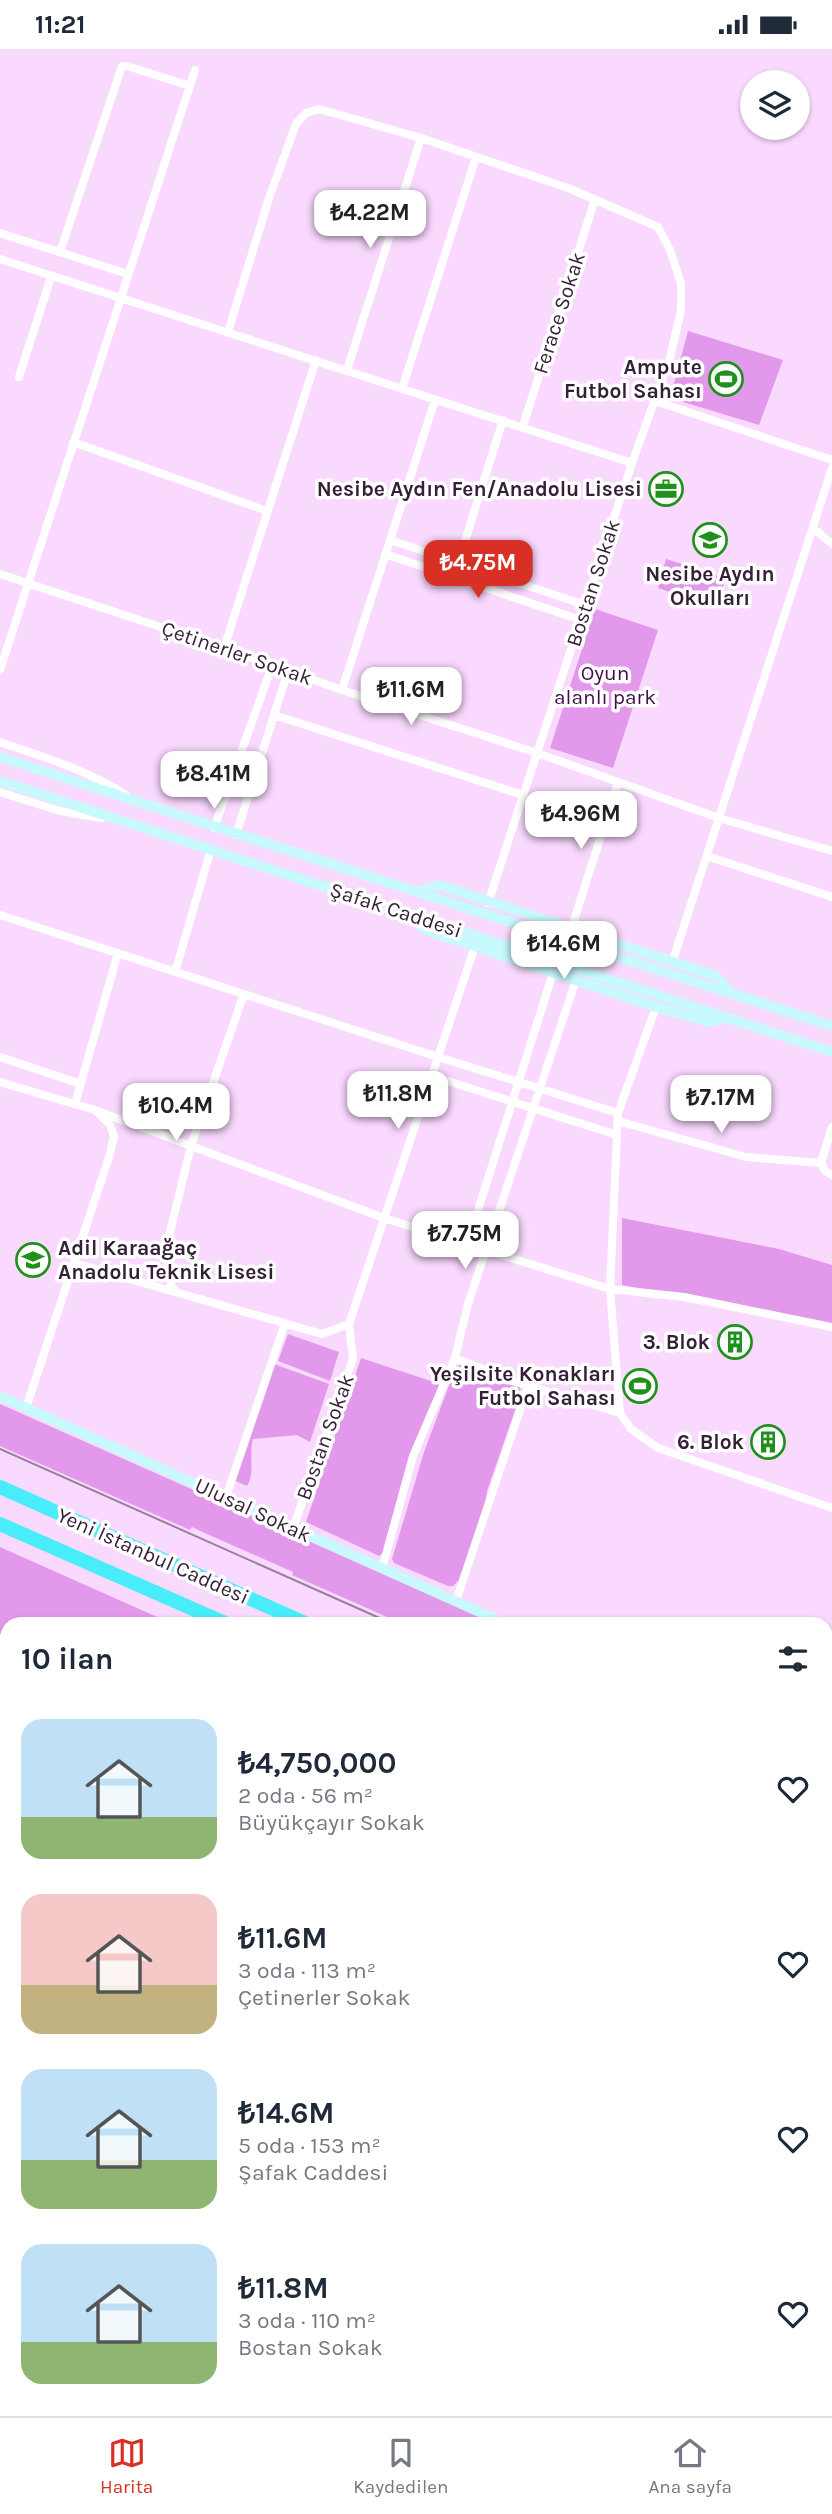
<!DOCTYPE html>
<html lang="tr">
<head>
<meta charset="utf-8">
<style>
  body { margin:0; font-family:Karla,sans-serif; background:#f2f2f3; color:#1f2937; height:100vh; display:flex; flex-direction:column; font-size:26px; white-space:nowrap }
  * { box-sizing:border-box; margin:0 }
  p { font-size:23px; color:#747a83 }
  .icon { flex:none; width:38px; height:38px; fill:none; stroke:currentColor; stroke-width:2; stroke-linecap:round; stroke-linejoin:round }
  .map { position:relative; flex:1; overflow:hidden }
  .side { position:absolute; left:0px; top:1568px; width:833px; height:800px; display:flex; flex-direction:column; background:#fff; border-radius:21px 21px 0 0; box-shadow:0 2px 5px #0004 }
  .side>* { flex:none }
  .buttons { position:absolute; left:740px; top:21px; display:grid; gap:14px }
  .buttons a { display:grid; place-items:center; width:70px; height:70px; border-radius:50%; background:#fff; box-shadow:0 2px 5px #0004; font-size:35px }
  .price { position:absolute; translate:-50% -60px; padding:0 16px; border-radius:14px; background:#fff; color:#222; font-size:23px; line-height:46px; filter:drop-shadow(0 2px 4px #0008) }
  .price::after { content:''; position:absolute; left:50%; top:42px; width:21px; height:16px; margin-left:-10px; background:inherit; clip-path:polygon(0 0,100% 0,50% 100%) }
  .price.on { background:#d93025; color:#fff }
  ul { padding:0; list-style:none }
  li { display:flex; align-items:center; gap:21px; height:175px; padding:0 21px }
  li span { display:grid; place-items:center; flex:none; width:196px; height:140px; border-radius:21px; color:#555 }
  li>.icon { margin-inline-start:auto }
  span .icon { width:84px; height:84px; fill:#fffc; stroke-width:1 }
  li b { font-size:30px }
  h2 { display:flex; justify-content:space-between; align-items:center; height:84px; padding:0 21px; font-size:30px }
  .status { display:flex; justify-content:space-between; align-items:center; height:49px; padding:0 35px; background:#fff; direction:ltr }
  .status svg { height:19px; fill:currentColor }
  .tab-bar { display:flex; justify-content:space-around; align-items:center; height:98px; border-top:2px solid #e0e1e3; background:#fff; font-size:19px; color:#747a83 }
  .tab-bar a { display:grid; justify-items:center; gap:4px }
  .tab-bar .on { color:#d93025 }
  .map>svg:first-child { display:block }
  .green { fill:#e299eb }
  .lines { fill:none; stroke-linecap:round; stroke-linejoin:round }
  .street { stroke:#fff; stroke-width:8 }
  .secondary { stroke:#c8f9fd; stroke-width:10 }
  .highway { stroke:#49ecf9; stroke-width:14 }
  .tram { stroke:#997e9d; stroke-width:2 }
  .labels { text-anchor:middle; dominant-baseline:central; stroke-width:7; stroke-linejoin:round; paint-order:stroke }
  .street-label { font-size:21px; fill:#341f37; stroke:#fff }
  .poi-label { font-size:21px; font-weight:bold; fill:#341f37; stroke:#fff; text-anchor:end }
  .park-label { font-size:21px; fill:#420d49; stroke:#fff }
</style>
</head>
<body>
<div class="status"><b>11:21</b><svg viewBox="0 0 49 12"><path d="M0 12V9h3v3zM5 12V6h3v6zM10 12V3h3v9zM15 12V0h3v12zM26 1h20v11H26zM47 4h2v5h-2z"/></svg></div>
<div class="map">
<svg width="832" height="2367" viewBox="0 0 832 2367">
  <rect width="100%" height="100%" fill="#fad9ff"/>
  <path class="green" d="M688,282L783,311L759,376L670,349Z
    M666,510L726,529L716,558L658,539Z
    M595,560L658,581L613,719L550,699Z
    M622,1169L779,1200L832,1216V1276L622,1236Z
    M288,1285L339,1303L330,1332L278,1312Z
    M361,1309L440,1335L402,1441L386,1501L379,1507L306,1473Z
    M274,1315L329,1335L310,1393L297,1386L253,1390C248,1407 256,1422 247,1437L233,1431Z
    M462,1315L520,1337L521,1344L487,1442L485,1457L461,1529L453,1537H448L394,1514L392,1510L424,1403L456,1318Z
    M645,1322L649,1349L636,1352L632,1324Z
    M0,1355L495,1575H403L292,1526L293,1523L198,1481L192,1478L190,1481L0,1397Z
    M0,1498L173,1575H7V1588L0,1585Z
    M826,1875L832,1878V1994L826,1992Z"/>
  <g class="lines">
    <path class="street" d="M0,184L128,225
      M60,203L122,17H127L190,37
      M0,210L632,414
      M228,283L269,149L296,75L306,64L319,60L421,89L568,139L658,178L670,201L681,235V261L670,309L632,414L488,854
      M347,321L421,89
      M19,328L51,228
      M402,340L476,108
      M655,352L832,411
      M523,377L595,150
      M73,393L267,462
      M813,479L832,495
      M390,491L585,556
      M385,505L581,571
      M458,514L503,371
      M0,525L224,599L342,641L537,704L719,769L832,802
      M224,599L316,311
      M0,621L195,21
      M342,641L435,351
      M274,666L523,746
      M0,693C44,708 87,721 126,746
      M0,743L60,762L102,769
      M214,779L272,617
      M236,786L288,622
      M707,807L832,848
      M0,866L438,1008L618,1064
      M571,881L618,733
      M672,914L832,419
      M175,923L211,800
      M656,958L618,1064L610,1240L684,1248L832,1278
      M0,1008L81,1035
      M432,1027L617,1086
      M0,1033L95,1061L110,1076L114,1087L110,1105L26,1359
      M75,1055L118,904
      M95,1061L384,1169L610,1240L620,1364L631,1380L658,1399L832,1459
      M618,1072L746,1108L821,1114
      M832,1078L821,1114L825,1122L832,1126
      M467,1196L553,924
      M74,1214L322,1285L349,1275
      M176,1243L171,1236L166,1199L191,1097L244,945
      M455,1309L512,1332L620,1364
      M226,1448L285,1274
      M293,1479L353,1310L349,1275L475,897
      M382,1520L413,1407L455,1309L468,1255L576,931
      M456,1552L528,1337
      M826,1631L832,1614
      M0,1657L7,1660
      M0,1795L7,1798
      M0,1822L7,1825
      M0,1955L7,1951
      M826,1995L832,1997
      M826,2268L832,2274
      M263,2361L284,2367
      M105,2367L112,2361
      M323,2367L325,2361
      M357,2367L360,2361"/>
    <path class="secondary" d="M0,708L832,977
      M0,732L832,1003
      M420,842L439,836L716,927L732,945
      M412,866L423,880L656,958L709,973L725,969
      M0,1347L506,1575
      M826,1718L832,1720
      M0,2111L7,2113
      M0,2130L7,2133
      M826,2156L832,2146
      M826,2182L832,2172
      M583,2361L585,2367
      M603,2361L612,2367
      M644,2361L650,2367
      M629,2367L635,2361
      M684,2367L686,2361"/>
    <path class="highway" d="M0,1438L307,1575
      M0,1475L227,1575
      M826,1795L832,1798
      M826,1819L832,1822
      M826,1836L832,1839
      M826,1864L832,1868"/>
    <path class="tram" d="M0,1400L393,1575
      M826,1771L832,1774"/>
  </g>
  <defs>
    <g id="stadium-ring" transform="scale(1.75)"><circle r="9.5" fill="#fff" stroke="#1e901b" stroke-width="1.5"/><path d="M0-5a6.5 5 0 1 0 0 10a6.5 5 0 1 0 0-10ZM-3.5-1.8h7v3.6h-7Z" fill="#1e901b"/></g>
    <g id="office-ring" transform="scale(1.75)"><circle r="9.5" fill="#fff" stroke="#1e901b" stroke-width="1.5"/><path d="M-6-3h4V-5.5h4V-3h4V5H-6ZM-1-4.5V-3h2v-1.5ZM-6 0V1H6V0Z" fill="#1e901b"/></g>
    <g id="school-ring" transform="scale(1.75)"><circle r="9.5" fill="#fff" stroke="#1e901b" stroke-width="1.5"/><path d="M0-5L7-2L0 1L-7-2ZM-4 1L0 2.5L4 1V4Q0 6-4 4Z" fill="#1e901b"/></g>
    <g id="building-ring" transform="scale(1.75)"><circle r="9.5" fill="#fff" stroke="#1e901b" stroke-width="1.5"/><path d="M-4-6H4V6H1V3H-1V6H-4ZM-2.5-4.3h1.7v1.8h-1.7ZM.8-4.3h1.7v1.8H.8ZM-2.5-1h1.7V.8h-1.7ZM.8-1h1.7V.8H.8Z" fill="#1e901b"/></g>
  </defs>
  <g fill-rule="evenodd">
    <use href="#stadium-ring" x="726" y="330"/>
    <use href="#office-ring" x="666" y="440"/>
    <use href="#school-ring" x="710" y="491"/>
    <use href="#school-ring" x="33" y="1211"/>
    <use href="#building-ring" x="735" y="1293"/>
    <use href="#stadium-ring" x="640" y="1337"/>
    <use href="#building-ring" x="768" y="1393"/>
  </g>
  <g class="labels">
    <g class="street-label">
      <text transform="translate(559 264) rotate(-72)">Ferace Sokak</text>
      <text transform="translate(593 534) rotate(-72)">Bostan Sokak</text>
      <text transform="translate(237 604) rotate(19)">Çetinerler Sokak</text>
      <text transform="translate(396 861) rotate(18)">Şafak Caddesi</text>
      <text transform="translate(325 1388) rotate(-70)">Bostan Sokak</text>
      <text transform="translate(253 1461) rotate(25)">Ulusal Sokak</text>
      <text transform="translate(153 1507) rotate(24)">Yeni İstanbul Caddesi</text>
    </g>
    <g class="poi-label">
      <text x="702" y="318">Ampute<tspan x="702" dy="24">Futbol Sahası</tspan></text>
      <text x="642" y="440">Nesibe Aydın Fen/Anadolu Lisesi</text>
      <text x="710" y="525" text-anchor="middle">Nesibe Aydın<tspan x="710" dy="24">Okulları</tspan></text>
      <text x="58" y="1199" text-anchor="start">Adil Karaağaç<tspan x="58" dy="24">Anadolu Teknik Lisesi</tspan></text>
      <text x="710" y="1293">3. Blok</text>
      <text x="616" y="1325">Yeşilsite Konakları<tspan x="616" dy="24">Futbol Sahası</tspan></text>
      <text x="744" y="1393">6. Blok</text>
    </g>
    <g class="park-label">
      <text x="605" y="624">Oyun<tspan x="605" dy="24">alanlı park</tspan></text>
    </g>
  </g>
</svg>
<div class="buttons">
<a><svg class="icon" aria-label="layers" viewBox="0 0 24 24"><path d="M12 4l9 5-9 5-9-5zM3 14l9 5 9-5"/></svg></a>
</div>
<b class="price" style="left:370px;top:201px">₺4.22M</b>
<b class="price on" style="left:478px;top:551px">₺4.75M</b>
<b class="price" style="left:411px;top:678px">₺11.6M</b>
<b class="price" style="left:214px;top:762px">₺8.41M</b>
<b class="price" style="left:581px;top:802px">₺4.96M</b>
<b class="price" style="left:564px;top:932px">₺14.6M</b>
<b class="price" style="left:398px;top:1082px">₺11.8M</b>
<b class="price" style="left:721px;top:1086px">₺7.17M</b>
<b class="price" style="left:176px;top:1094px">₺10.4M</b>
<b class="price" style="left:465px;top:1222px">₺7.75M</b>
<section class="side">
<h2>10 ilan<svg class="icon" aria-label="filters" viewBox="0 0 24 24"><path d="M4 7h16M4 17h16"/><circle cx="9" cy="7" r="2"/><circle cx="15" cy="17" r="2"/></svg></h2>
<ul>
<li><span style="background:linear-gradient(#bfe0f5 70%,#8fb573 0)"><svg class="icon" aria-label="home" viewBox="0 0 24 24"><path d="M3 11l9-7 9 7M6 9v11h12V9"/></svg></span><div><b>₺4,750,000</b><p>2 oda · 56 m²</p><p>Büyükçayır Sokak</p></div><svg class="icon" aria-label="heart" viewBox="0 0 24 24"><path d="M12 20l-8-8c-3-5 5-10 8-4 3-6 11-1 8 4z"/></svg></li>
<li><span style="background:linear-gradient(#f6c9c9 65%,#c2b280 0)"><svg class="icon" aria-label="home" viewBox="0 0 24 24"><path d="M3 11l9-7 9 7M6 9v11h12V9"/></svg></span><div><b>₺11.6M</b><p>3 oda · 113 m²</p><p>Çetinerler Sokak</p></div><svg class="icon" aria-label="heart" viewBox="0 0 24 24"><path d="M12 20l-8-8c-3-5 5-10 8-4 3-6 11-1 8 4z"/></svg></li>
<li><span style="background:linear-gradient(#bfe0f5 65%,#8fb573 0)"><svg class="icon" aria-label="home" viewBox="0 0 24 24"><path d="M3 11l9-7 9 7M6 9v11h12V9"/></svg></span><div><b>₺14.6M</b><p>5 oda · 153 m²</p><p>Şafak Caddesi</p></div><svg class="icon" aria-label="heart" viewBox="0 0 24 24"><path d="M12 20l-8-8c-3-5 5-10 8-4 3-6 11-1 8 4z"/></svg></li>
<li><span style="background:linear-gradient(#bfe0f5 70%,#8fb573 0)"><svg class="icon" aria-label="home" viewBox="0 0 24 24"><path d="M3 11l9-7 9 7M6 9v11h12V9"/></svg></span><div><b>₺11.8M</b><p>3 oda · 110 m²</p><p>Bostan Sokak</p></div><svg class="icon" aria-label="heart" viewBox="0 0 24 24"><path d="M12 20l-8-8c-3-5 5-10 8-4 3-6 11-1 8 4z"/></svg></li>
</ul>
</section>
</div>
<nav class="tab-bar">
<a class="on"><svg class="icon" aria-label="map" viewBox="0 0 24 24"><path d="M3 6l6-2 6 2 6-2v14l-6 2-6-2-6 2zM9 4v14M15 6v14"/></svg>Harita</a>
<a><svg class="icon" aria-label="saved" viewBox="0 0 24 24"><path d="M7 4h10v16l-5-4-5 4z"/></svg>Kaydedilen</a>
<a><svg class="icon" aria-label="home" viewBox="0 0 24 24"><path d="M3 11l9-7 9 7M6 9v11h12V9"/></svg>Ana sayfa</a>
</nav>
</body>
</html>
